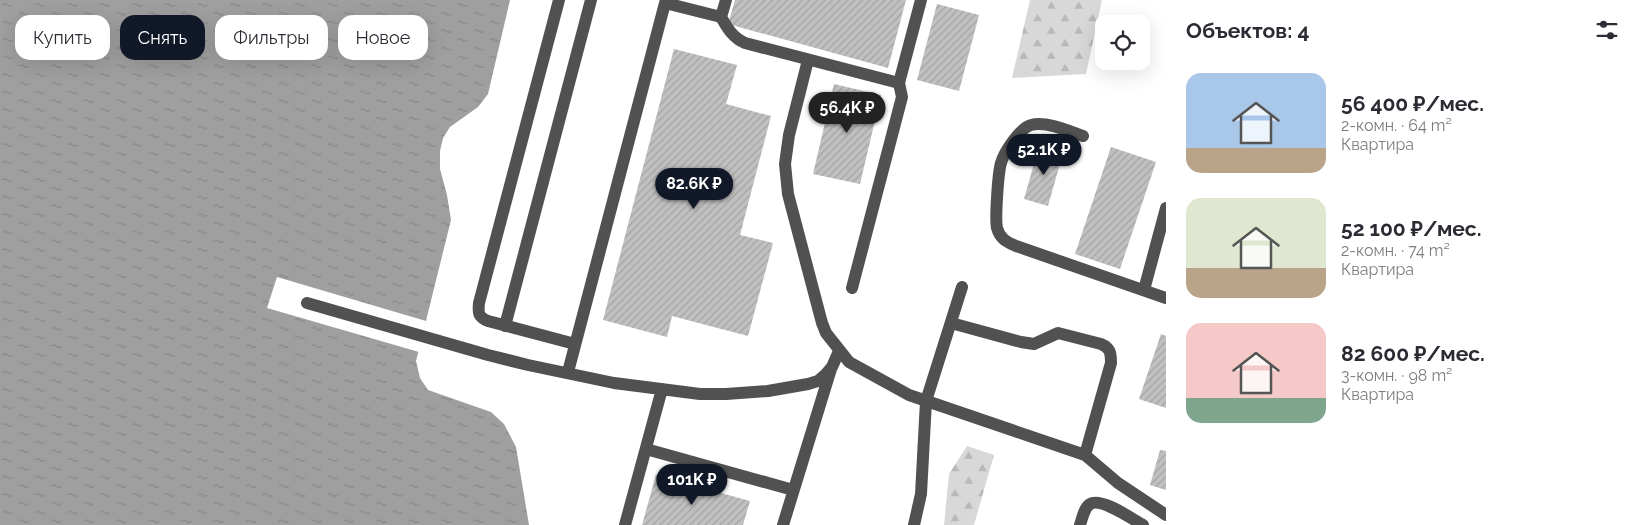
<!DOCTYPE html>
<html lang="ru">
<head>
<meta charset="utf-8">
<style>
  body { margin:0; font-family:Raleway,sans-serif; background:#f7f7f7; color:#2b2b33; height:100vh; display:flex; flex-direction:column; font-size:19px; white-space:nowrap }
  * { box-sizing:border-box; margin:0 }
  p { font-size:16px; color:#7c7c81 }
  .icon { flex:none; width:28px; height:28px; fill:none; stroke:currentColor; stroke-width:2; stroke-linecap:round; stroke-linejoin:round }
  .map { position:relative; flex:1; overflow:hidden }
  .side { display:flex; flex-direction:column; background:#fff; width:475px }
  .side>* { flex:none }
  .guide { position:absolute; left:15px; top:15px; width:475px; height:45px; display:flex; gap:10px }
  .tools { position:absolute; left:1095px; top:15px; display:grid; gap:10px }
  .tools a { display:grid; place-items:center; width:55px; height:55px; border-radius:10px; background:#fff; box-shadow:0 5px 20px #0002; font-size:25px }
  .price { position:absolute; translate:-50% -42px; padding:0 11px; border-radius:18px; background:#111827; color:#fff; font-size:16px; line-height:32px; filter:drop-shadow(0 1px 2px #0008) }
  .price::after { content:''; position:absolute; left:50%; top:30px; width:15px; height:11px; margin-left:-8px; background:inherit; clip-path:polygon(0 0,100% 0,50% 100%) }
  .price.active { background:#222; color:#fff }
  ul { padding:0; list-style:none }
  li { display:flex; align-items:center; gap:15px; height:125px; padding:0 20px }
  li span { display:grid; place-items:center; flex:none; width:140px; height:100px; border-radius:15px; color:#555 }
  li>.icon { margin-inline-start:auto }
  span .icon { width:60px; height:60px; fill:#fffc; stroke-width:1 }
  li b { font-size:21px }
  h2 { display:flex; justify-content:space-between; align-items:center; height:60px; padding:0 20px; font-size:21px }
  .chip { padding:0 18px; border-radius:15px; background:#fff; box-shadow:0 5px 20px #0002; font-size:18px; line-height:45px }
  .chip.active { background:#111827; color:#fff }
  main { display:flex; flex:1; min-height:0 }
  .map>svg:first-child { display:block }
  .forest { fill:url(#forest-firs) }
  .water { fill:url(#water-ripples) }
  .pier { fill:#fff }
  .building { fill:url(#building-hatch) }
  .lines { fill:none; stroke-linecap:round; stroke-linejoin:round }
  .minor { stroke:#515151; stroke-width:12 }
</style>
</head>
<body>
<main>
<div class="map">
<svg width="1166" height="525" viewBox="0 0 1166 525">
  <defs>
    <pattern id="forest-firs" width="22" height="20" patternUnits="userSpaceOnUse" patternTransform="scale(1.25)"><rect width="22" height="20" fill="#d8d8d8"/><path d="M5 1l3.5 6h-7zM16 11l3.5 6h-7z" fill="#b8b8b8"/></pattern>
    <pattern id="water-ripples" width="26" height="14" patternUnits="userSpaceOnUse" patternTransform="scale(1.25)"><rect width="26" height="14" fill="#9f9f9f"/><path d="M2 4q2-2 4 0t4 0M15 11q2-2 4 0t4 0" fill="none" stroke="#878787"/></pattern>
    <pattern id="building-hatch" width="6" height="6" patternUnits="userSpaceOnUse" patternTransform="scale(1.25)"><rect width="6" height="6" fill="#c0c0c0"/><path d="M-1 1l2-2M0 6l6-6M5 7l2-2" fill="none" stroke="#a3a3a3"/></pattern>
  </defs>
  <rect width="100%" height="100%" fill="#fff"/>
  <path class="forest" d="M1030,0H1102L1086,74L1012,78Z
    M967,446L994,455L974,525H944L949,474Z"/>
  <path class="water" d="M0,0H510L488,94L478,107L450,127L443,138L440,151V169L447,195L451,220L416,361L420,378L428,390L491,412L504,424L516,447L529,525H0Z"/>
  <path class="pier" d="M277,277L426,321L419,352L267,308Z"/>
  <path class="building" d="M735,0H906L888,68L728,24Z
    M937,4L979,15L959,91L917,80Z
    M674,49L737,65L726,104L771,116L740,235L773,243L748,336L672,316L667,337L603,320Z
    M834,84L881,95L860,184L813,174Z
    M1039,146L1063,153L1048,206L1024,199Z
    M1111,147L1156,162L1120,269L1075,254Z
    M1161,334L1166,336V408L1139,399Z
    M1160,450L1166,451V490L1150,485Z
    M656,475L750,501L743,525H642Z"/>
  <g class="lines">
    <path class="minor" d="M559,0L479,303C478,313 478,317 488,321L575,344
      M721,17L726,0
      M808,60L789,135L785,164L788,194L822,323L826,333L849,362L909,395L1085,455L1118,483L1166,515
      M1083,136C1069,131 1047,121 1031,125C1020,128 1004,152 1001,163C998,173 995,219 997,228C1000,239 1007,242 1016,246L1166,298
      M852,288L902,97L899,83
      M1144,290L1166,208
      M307,303L488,355L528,365L614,383L700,394H726L768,391L808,384L818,381L826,374L832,367L839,351
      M951,323L1021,342L1034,344L1058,333L1101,344C1110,348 1111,352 1111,363L1085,455
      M505,326L591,0
      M568,372L665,3L721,17C728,29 733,38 745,43L899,83L921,0
      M646,449L793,490
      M625,525L662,389
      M783,525L831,369
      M914,525L921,494L926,401L962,287
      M1080,525C1082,519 1084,508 1090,504C1101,497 1132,519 1143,525"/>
  </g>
</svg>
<div class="tools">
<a><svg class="icon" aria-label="locate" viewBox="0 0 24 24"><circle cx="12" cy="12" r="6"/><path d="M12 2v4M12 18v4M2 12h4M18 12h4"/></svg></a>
</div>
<b class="price active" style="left:847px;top:134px">56.4K ₽</b>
<b class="price" style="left:1044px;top:176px">52.1K ₽</b>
<b class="price" style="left:694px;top:210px">82.6K ₽</b>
<b class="price" style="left:692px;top:506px">101K ₽</b>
<div class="guide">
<a class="chip">Купить</a>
<a class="chip active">Снять</a>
<a class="chip">Фильтры</a>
<a class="chip">Новое</a>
</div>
</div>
<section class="side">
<h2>Объектов: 4<svg class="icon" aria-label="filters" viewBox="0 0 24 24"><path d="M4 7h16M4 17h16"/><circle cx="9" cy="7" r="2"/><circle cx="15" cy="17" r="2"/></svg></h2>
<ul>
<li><span style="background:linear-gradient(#a9c7e8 75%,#b9a48a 0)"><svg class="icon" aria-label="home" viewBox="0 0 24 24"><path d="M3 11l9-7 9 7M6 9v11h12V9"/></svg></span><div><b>56 400 ₽/мес.</b><p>2-комн. · 64 m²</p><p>Квартира</p></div></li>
<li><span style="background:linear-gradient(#dfe7d0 70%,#b9a48a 0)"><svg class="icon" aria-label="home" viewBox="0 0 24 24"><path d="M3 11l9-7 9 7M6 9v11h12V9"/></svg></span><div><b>52 100 ₽/мес.</b><p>2-комн. · 74 m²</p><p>Квартира</p></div></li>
<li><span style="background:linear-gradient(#f6c9c9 75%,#7fa58c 0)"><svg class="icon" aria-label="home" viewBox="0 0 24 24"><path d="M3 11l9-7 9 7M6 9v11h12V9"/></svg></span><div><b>82 600 ₽/мес.</b><p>3-комн. · 98 m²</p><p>Квартира</p></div></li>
</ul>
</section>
</main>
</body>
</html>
